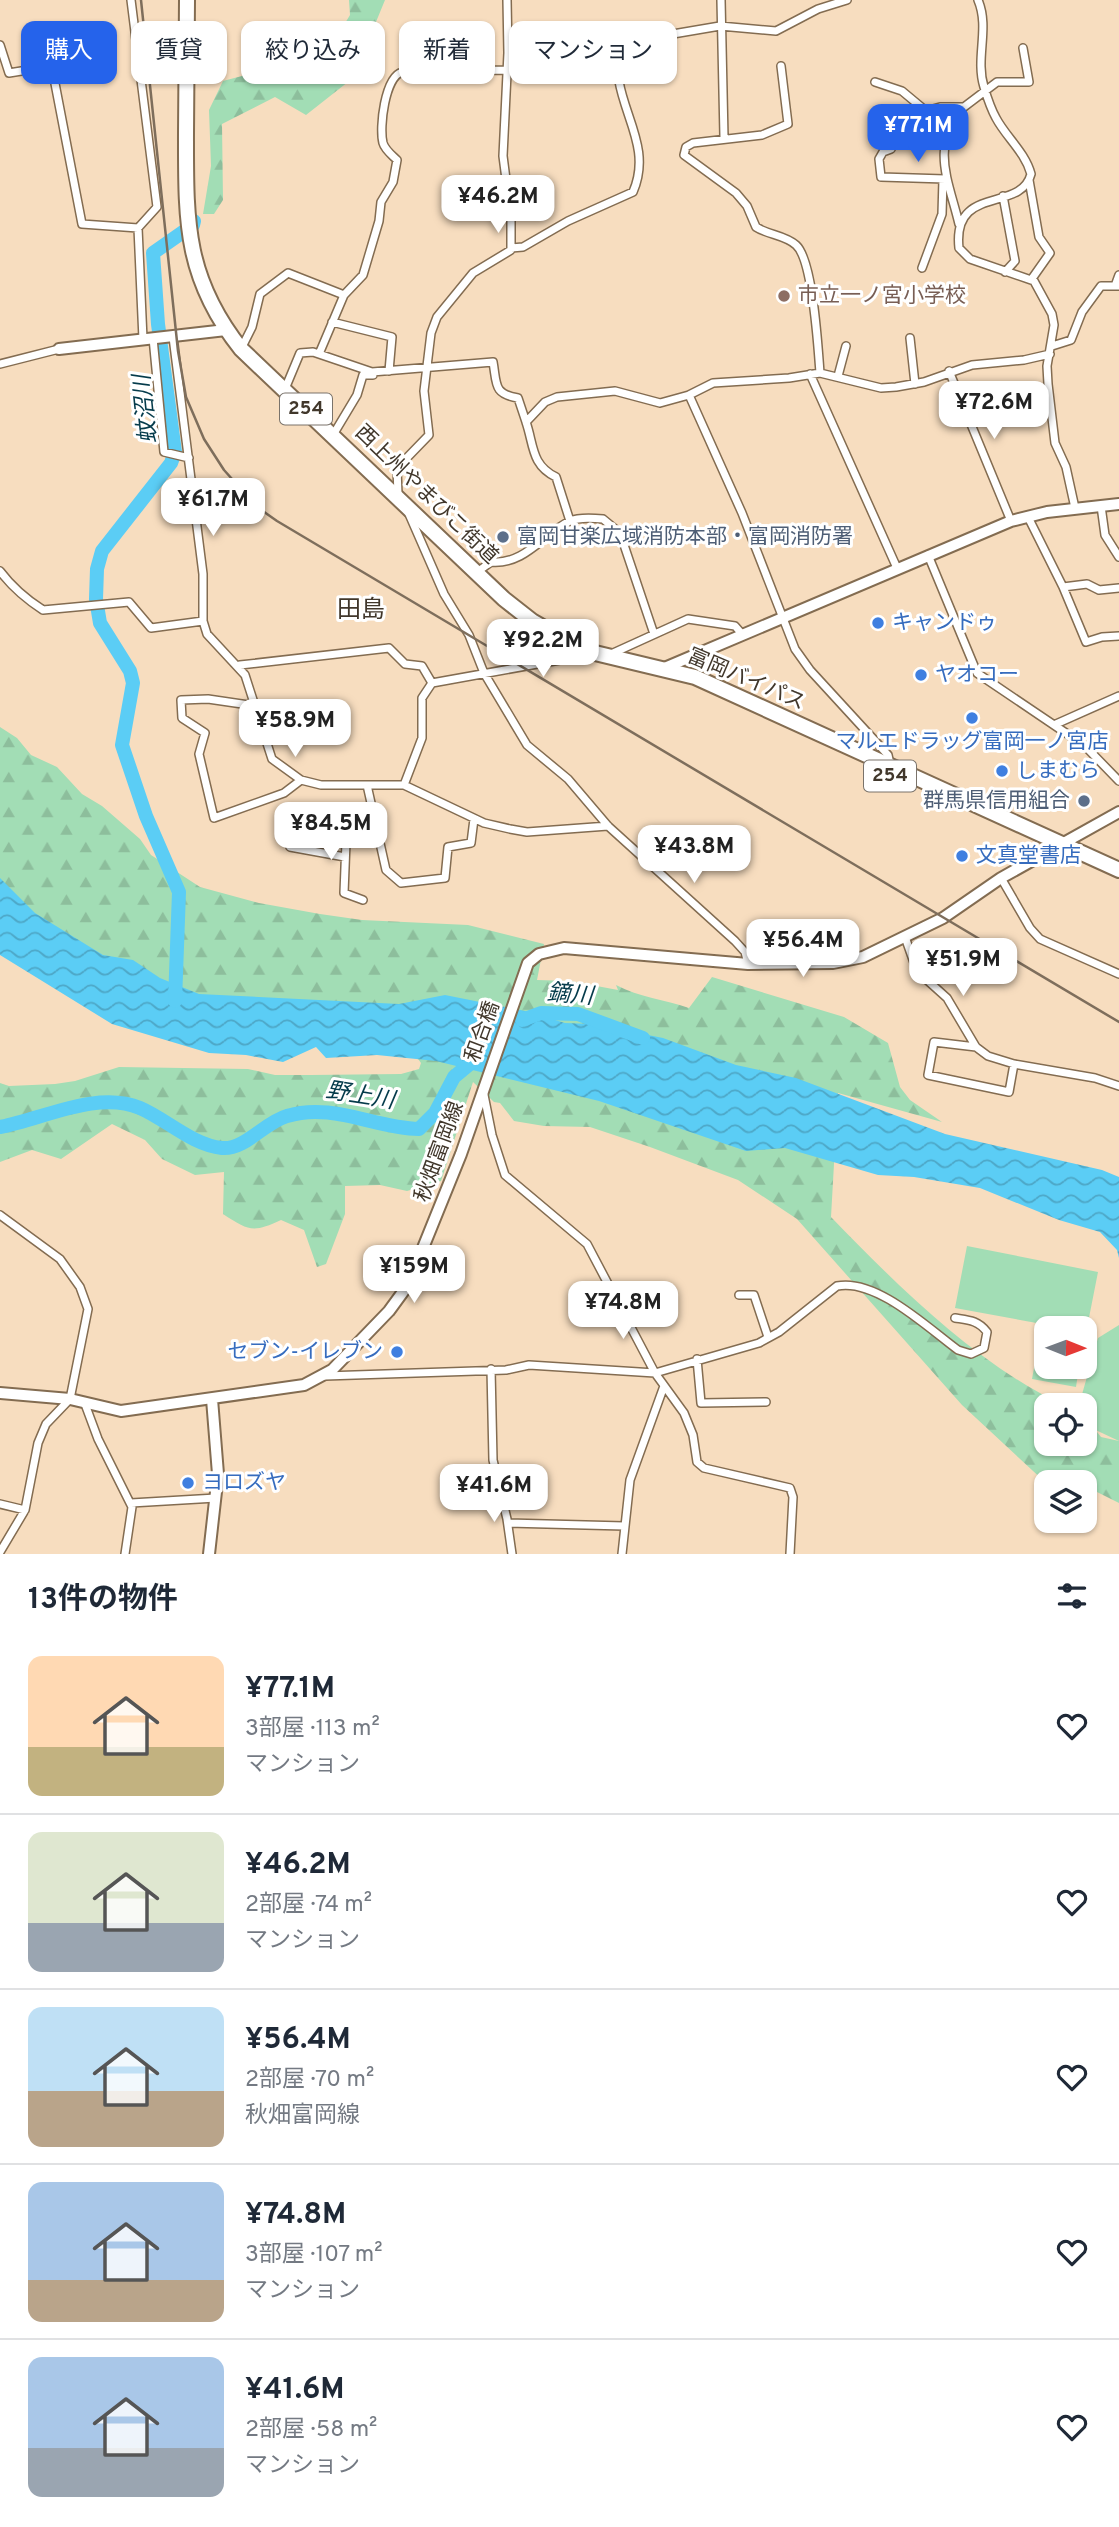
<!DOCTYPE html>
<html lang="ja">
<head>
<meta charset="utf-8">
<style>
  body { margin:0; font-family:Overpass,"Noto Sans JP",sans-serif; background:#f6f6f7; color:#1f2937; height:100vh; display:flex; flex-direction:column; font-size:26px; white-space:nowrap }
  * { box-sizing:border-box; margin:0 }
  p { font-size:23px; color:#747a83 }
  .icon { flex:none; width:38px; height:38px; fill:none; stroke:currentColor; stroke-width:2; stroke-linecap:round; stroke-linejoin:round }
  .map { position:relative; height:1554px; overflow:hidden }
  .drawer { display:flex; flex-direction:column; background:#fff; flex:1 }
  .drawer>* { flex:none }
  .guide { position:absolute; left:21px; top:21px; width:700px; height:63px; display:flex; gap:14px }
  .needle { width:46px; rotate:91deg }
  .controls { position:absolute; left:1034px; top:1316px; display:grid; gap:14px }
  .controls a { display:grid; place-items:center; width:63px; height:63px; border-radius:14px; background:#fff; box-shadow:0 2px 5px #0004; font-size:35px }
  .price { position:absolute; translate:-50% -60px; padding:0 16px; border-radius:14px; background:#fff; color:#222; font-size:23px; line-height:46px; filter:drop-shadow(0 2px 4px #0008) }
  .price::after { content:''; position:absolute; left:50%; top:42px; width:21px; height:16px; margin-left:-10px; background:inherit; clip-path:polygon(0 0,100% 0,50% 100%) }
  .price.on { background:#2563eb; color:#fff }
  ul { padding:0; list-style:none }
  li { display:flex; align-items:center; gap:21px; height:175px; padding:0 28px }
  li+li { border-top:2px solid #e0e1e3 }
  li span { display:grid; place-items:center; flex:none; width:196px; height:140px; border-radius:14px; color:#555 }
  li>.icon { margin-inline-start:auto }
  span .icon { width:84px; height:84px; fill:#fffc; stroke-width:1 }
  li b { font-size:30px }
  h2 { display:flex; justify-content:space-between; align-items:center; height:84px; padding:0 28px; font-size:30px }
  .chip { padding:0 24px; border-radius:14px; background:#fff; box-shadow:0 2px 5px #0004; font-size:24px; line-height:63px }
  .chip.on { background:#2563eb; color:#fff }
  .map>svg:first-child { display:block }
  .forest { fill:url(#forest-firs) }
  .garden { fill:#a2ddb5 }
  .water { fill:url(#water-waves) }
  .lines { fill:none; stroke-linecap:round; stroke-linejoin:round }
  .river { stroke:#5bcdf5; stroke-width:14 }
  .street-casing { stroke:#836c51; stroke-width:10 }
  .secondary-casing { stroke:#836c51; stroke-width:14 }
  .highway-casing { stroke:#836c51; stroke-width:18 }
  .street { stroke:#fff; stroke-width:7 }
  .secondary { stroke:#fff; stroke-width:10 }
  .highway { stroke:#fff; stroke-width:14 }
  .rail { stroke:#7e6e5c; stroke-width:2.5 }
  .education-dot { fill:#8d6e63; stroke:#fff; stroke-width:2.5 }
  .service-dot { fill:#5c6f8a; stroke:#fff; stroke-width:2.5 }
  .shop-dot { fill:#3f7fe0; stroke:#fff; stroke-width:2.5 }
  .labels { text-anchor:middle; dominant-baseline:central; stroke-width:6; stroke-linejoin:round; paint-order:stroke }
  .shield { fill:#fff; stroke:#7a736b; stroke-width:2 }
  .shield-label { font-size:19px; font-weight:bold; fill:#41372b }
  .education-label { font-size:21px; fill:#785e54; stroke:#fff; text-anchor:start }
  .street-label { font-size:21px; fill:#41372b; stroke:#fff }
  .service-label { font-size:21px; fill:#4e5e75; stroke:#fff; text-anchor:start }
  .shop-label { font-size:21px; fill:#366cbe; stroke:#fff; text-anchor:start }
  .water-label { font-size:23px; font-style:italic; fill:#053b4b; stroke:#fff }
  .quarter-label { font-size:24px; fill:#41372b; stroke:#fff }
</style>
</head>
<body>
<div class="map">
<svg width="1119" height="1554" viewBox="0 0 1119 1554">
  <defs>
    <pattern id="forest-firs" width="22" height="20" patternUnits="userSpaceOnUse" patternTransform="scale(1.75)"><rect width="22" height="20" fill="#a2ddb5"/><path d="M5 1l3.5 6h-7zM16 11l3.5 6h-7z" fill="#8dbe9c"/></pattern>
    <pattern id="water-waves" width="16" height="10" patternUnits="userSpaceOnUse" patternTransform="scale(1.75)"><rect width="16" height="10" fill="#5bcdf5"/><path d="M0 5q4-4 8 0t8 0" fill="none" stroke="#4da7c7"/></pattern>
  </defs>
  <rect width="100%" height="100%" fill="#f7ddbf"/>
  <path class="forest" d="M349,0H385L353,78L306,115L275,97L222,124L223,200L214,214H203L211,166L209,110L223,81L264,70L322,61L350,15Z
    M0,727L17,738L31,755L57,767L82,794L102,806L140,839L151,855L200,887L259,903L320,914L362,920L468,925L544,944L537,980L570,981L618,990L616,985C640,998 664,999 689,1008L712,977L844,1017L888,1043L900,1087L910,1100L942,1122L838,1093L831,1217C901,1289 972,1360 1062,1405H1046V1444H1085V1417L1101,1437L1119,1441V1503L1085,1486V1482L1046,1483L962,1405L797,1219L738,1180L650,1147L590,1127L544,1126L514,1121L500,1103L494,1102L473,1082L441,1181L407,1191L380,1185L345,1186V1214L326,1264L317,1267L304,1230L281,1220C253,1233 249,1231 223,1214L224,1172L195,1175L162,1159L145,1140L112,1124L61,1159L32,1150L0,1162V1083L9,1086L55,1084L75,1081L119,1067L248,1069L275,1075H310L401,1074L419,1069L421,1063L413,1052L255,1042L0,910Z"/>
  <path class="garden" d="M967,1246L1098,1272L1085,1338V1328H1046V1367H1079L1076,1387L1032,1379L1042,1324L955,1308Z
    M1119,1325V1441L1085,1425V1405H1079L1098,1338Z"/>
  <path class="water" d="M0,878L35,913L103,955L133,960L160,978L199,994L399,1004L445,995L525,1011L565,1023L593,1024L663,1038L736,1065L796,1078L945,1134L1102,1170L1119,1177V1258L1117,1250L1100,1232L1059,1220L980,1188L914,1177L878,1175L785,1148L746,1151L599,1101L436,1061L377,1055L326,1058L316,1047L283,1062L246,1055L209,1053L112,1024L0,955Z"/>
  <g class="lines">
    <path class="river" d="M175,1001L179,892L146,816L122,745L133,683L130,671L100,623L96,599L97,569L102,551L171,463L175,452L158,324L153,253L193,225L194,221
      M522,1020L541,1013L578,1014L643,1038
      M0,1127C43,1119 97,1090 140,1108C166,1119 192,1145 222,1148C245,1150 265,1122 287,1116C332,1102 374,1128 419,1129L435,1113L454,1077L478,1057"/>
    <g class="street-casing">
      <path id="street" d="M721,0L724,137
        M978,0C990,28 975,58 984,87C987,97 991,109 996,118C1006,137 1025,152 1031,174C1021,213 952,184 959,248L970,259L1034,281L1052,314L1054,325L1047,366L1048,384L1055,443L1066,467L1075,508
        M0,45L9,73L46,67L53,73L82,224L138,228L157,207L131,0
        M508,53L620,43L720,26L776,31L818,9L847,0
        M781,66L788,124L762,135L693,143L686,147L684,155L736,193L747,206L756,227C768,235 785,235 796,245C813,260 818,347 820,373
        M875,82L902,91L926,111L940,107H964L997,82H1029L1023,48
        M891,149L883,152L879,159L881,177L945,179
        M1029,180L1039,237L1050,253L1031,280
        M1003,196L1015,261L1005,272
        M959,224C949,181 929,146 964,107
        M138,228L143,339
        M511,248L523,247L568,221L633,192C651,151 625,118 619,81C617,69 619,56 620,43
        M922,268L942,214L943,179
        M1115,286L1119,275
        M332,322L392,337L389,371
        M173,337L203,574V621L207,634L245,675L272,759L301,780L321,785H404L484,823L510,829L527,832L608,826
        M153,338L164,452L189,458
        M910,338L915,384
        M1052,346L1071,340L1082,312L1101,286H1119
        M241,349L252,327L260,294L288,273L344,295
        M319,354L344,295L363,275L379,221L381,202L393,182L397,160C392,155 385,150 383,143C379,127 385,77 402,72L506,70
        M0,364L59,349
        M949,371L1011,521
        M810,374L897,568
        M838,376L846,346
        M285,389L300,353L313,352L372,372L493,362C497,384 493,394 518,398L526,422L545,402L557,397L615,391L660,403L689,395L713,383L789,378L820,373L881,388L896,387L924,382L972,365L1024,360L1050,354
        M689,395L742,513L795,649L810,670L888,755L890,764
        M526,422C534,445 531,465 556,477L570,521
        M333,435L357,395L363,375H373
        M398,495L397,468L429,435L424,391L431,333L437,317L473,273L511,250V218L503,156L508,53L507,0
        M1101,506L1105,535L1119,557
        M409,514L444,594L469,635L484,673L527,745L568,779L608,826L735,941L745,952L748,964
        M1028,517L1063,587L1087,584L1099,590L1119,588
        M928,555L977,673L1085,746L1119,781
        M0,571C12,587 26,599 43,610L129,602L151,628L203,621
        M477,572L491,562C525,565 543,534 570,521C579,517 593,518 603,519L620,533L654,634
        M1063,587L1086,642L1102,637L1119,636
        M611,654L688,619L735,626L742,634
        M240,665L389,648L405,664L422,666L432,683
        M256,706L208,699L181,700L182,718L205,733L199,754L214,818L284,793L301,780
        M1056,724L1119,696
        M367,785L386,870L401,883L445,878L448,847L471,843L474,819
        M404,785L422,738V698L432,683L593,654
        M290,847L345,857
        M1001,878L1030,928L1040,939L1119,974
        M363,900L344,893L346,842L376,832
        M905,937L917,971L947,998L976,1047L988,1056L1014,1064
        M976,1047L934,1042L928,1075L1009,1092L1014,1064L1095,1078L1119,1086
        M484,1095L492,1135L505,1175L587,1244L655,1373L684,1413L693,1435L697,1462L704,1468L790,1488L793,1497L790,1554
        M0,1215L60,1259L80,1287L88,1309L70,1399L46,1424L38,1443L25,1510L0,1552
        M739,1295H754L768,1337
        M697,1359L701,1403L766,1402
        M491,1369L493,1460L507,1519L512,1554
        M325,1376L506,1370L529,1365L655,1373L759,1343L779,1332L837,1286C876,1278 928,1328 958,1350L971,1354L984,1348L987,1332C978,1320 968,1320 955,1318
        M85,1404L98,1439L132,1507L125,1554
        M131,1503L216,1498
        M0,1504L25,1510
        M508,1523L624,1526
        M622,1554L630,1480L664,1386"/>
    </g>
    <g class="secondary-casing">
      <path id="secondary" d="M59,349L226,330
        M662,669L1011,521L1047,512L1119,504
        M0,1393L70,1399L121,1411L304,1385L332,1370L389,1311L408,1285L461,1154L528,963L539,954L564,948L748,964L833,963L863,957L943,918L1001,878L1119,812
        M209,1554L218,1474L212,1399"/>
    </g>
    <g class="highway-casing">
      <path id="highway" d="M187,0C187,44 186,89 186,133C186,220 184,277 241,349L504,599L532,621L565,640L595,653L695,677L1119,870"/>
    </g>
    <use href="#street" class="street"/>
    <use href="#secondary" class="secondary"/>
    <use href="#highway" class="highway"/>
    <path class="rail" d="M141,0L178,351L186,397L204,439L224,470L257,507L277,521L1119,1022"/>
  </g>
  <circle class="education-dot" cx="784" cy="296" r="7"/>
  <g class="service-dot">
    <circle cx="503" cy="537" r="7"/>
    <circle cx="1084" cy="801" r="7"/>
  </g>
  <g class="shop-dot">
    <circle cx="878" cy="623" r="7"/>
    <circle cx="921" cy="675" r="7"/>
    <circle cx="972" cy="718" r="7"/>
    <circle cx="1002" cy="771" r="7"/>
    <circle cx="962" cy="856" r="7"/>
    <circle cx="397" cy="1352" r="7"/>
    <circle cx="188" cy="1483" r="7"/>
  </g>
  <g class="labels">
    <g class="shield">
      <rect x="280" y="393.5" width="52" height="31" rx="5"/>
      <rect x="864" y="760.5" width="52" height="31" rx="5"/>
    </g>
    <g class="shield-label">
      <text x="306" y="409">254</text>
      <text x="890" y="776">254</text>
    </g>
    <g class="education-label">
      <text x="798" y="296">市立一ノ宮小学校</text>
    </g>
    <g class="street-label">
      <text transform="translate(426 495) rotate(44)">西上州やまびこ街道</text>
      <text transform="translate(746 680) rotate(23)">富岡バイパス</text>
      <text transform="translate(483 1032) rotate(-70)">和合橋</text>
      <text transform="translate(440 1152) rotate(-70)">秋畑富岡線</text>
    </g>
    <g class="service-label">
      <text x="517" y="537">富岡甘楽広域消防本部・富岡消防署</text>
      <text x="1070" y="801" text-anchor="end">群馬県信用組合</text>
    </g>
    <g class="shop-label">
      <text x="892" y="623">キャンドゥ</text>
      <text x="935" y="675">ヤオコー</text>
      <text x="972" y="742" text-anchor="middle">マルエドラッグ富岡一ノ宮店</text>
      <text x="1016" y="771">しまむら</text>
      <text x="976" y="856">文真堂書店</text>
      <text x="383" y="1352" text-anchor="end">セブン-イレブン</text>
      <text x="202" y="1483">ヨロズヤ</text>
    </g>
    <g class="water-label">
      <text transform="translate(147 409) rotate(-96)">蚊沼川</text>
      <text transform="translate(570 996) rotate(5)">鏑川</text>
      <text transform="translate(360 1097) rotate(9)">野上川</text>
    </g>
    <g class="quarter-label">
      <text x="361" y="611">田島</text>
    </g>
  </g>
</svg>
<div class="controls">
<a><svg class="needle" viewBox="-14 -14 28 28"><path d="M0-13l5 13h-10z" fill="#e53935"/><path d="M0 13l5-13h-10z" fill="#747a83"/></svg></a>
<a><svg class="icon" aria-label="locate" viewBox="0 0 24 24"><circle cx="12" cy="12" r="6"/><path d="M12 2v4M12 18v4M2 12h4M18 12h4"/></svg></a>
<a><svg class="icon" aria-label="layers" viewBox="0 0 24 24"><path d="M12 4l9 5-9 5-9-5zM3 14l9 5 9-5"/></svg></a>
</div>
<b class="price on" style="left:918px;top:164px">¥77.1M</b>
<b class="price" style="left:498px;top:235px">¥46.2M</b>
<b class="price" style="left:994px;top:441px">¥72.6M</b>
<b class="price" style="left:213px;top:538px">¥61.7M</b>
<b class="price" style="left:543px;top:679px">¥92.2M</b>
<b class="price" style="left:295px;top:759px">¥58.9M</b>
<b class="price" style="left:331px;top:862px">¥84.5M</b>
<b class="price" style="left:694px;top:885px">¥43.8M</b>
<b class="price" style="left:803px;top:979px">¥56.4M</b>
<b class="price" style="left:963px;top:998px">¥51.9M</b>
<b class="price" style="left:414px;top:1305px">¥159M</b>
<b class="price" style="left:623px;top:1341px">¥74.8M</b>
<b class="price" style="left:494px;top:1524px">¥41.6M</b>
<div class="guide">
<a class="chip on">購入</a>
<a class="chip">賃貸</a>
<a class="chip">絞り込み</a>
<a class="chip">新着</a>
<a class="chip">マンション</a>
</div>
</div>
<section class="drawer">
<h2>13件の物件<svg class="icon" aria-label="filters" viewBox="0 0 24 24"><path d="M4 7h16M4 17h16"/><circle cx="9" cy="7" r="2"/><circle cx="15" cy="17" r="2"/></svg></h2>
<ul>
<li><span style="background:linear-gradient(#ffd9b3 65%,#c2b280 0)"><svg class="icon" aria-label="home" viewBox="0 0 24 24"><path d="M3 11l9-7 9 7M6 9v11h12V9"/></svg></span><div><b>¥77.1M</b><p>3部屋 · 113 m²</p><p>マンション</p></div><svg class="icon" aria-label="heart" viewBox="0 0 24 24"><path d="M12 20l-8-8c-3-5 5-10 8-4 3-6 11-1 8 4z"/></svg></li>
<li><span style="background:linear-gradient(#dfe7d0 65%,#9aa5b1 0)"><svg class="icon" aria-label="home" viewBox="0 0 24 24"><path d="M3 11l9-7 9 7M6 9v11h12V9"/></svg></span><div><b>¥46.2M</b><p>2部屋 · 74 m²</p><p>マンション</p></div><svg class="icon" aria-label="heart" viewBox="0 0 24 24"><path d="M12 20l-8-8c-3-5 5-10 8-4 3-6 11-1 8 4z"/></svg></li>
<li><span style="background:linear-gradient(#bfe0f5 60%,#b9a48a 0)"><svg class="icon" aria-label="home" viewBox="0 0 24 24"><path d="M3 11l9-7 9 7M6 9v11h12V9"/></svg></span><div><b>¥56.4M</b><p>2部屋 · 70 m²</p><p>秋畑富岡線</p></div><svg class="icon" aria-label="heart" viewBox="0 0 24 24"><path d="M12 20l-8-8c-3-5 5-10 8-4 3-6 11-1 8 4z"/></svg></li>
<li><span style="background:linear-gradient(#a9c7e8 70%,#b9a48a 0)"><svg class="icon" aria-label="home" viewBox="0 0 24 24"><path d="M3 11l9-7 9 7M6 9v11h12V9"/></svg></span><div><b>¥74.8M</b><p>3部屋 · 107 m²</p><p>マンション</p></div><svg class="icon" aria-label="heart" viewBox="0 0 24 24"><path d="M12 20l-8-8c-3-5 5-10 8-4 3-6 11-1 8 4z"/></svg></li>
<li><span style="background:linear-gradient(#a9c7e8 65%,#9aa5b1 0)"><svg class="icon" aria-label="home" viewBox="0 0 24 24"><path d="M3 11l9-7 9 7M6 9v11h12V9"/></svg></span><div><b>¥41.6M</b><p>2部屋 · 58 m²</p><p>マンション</p></div><svg class="icon" aria-label="heart" viewBox="0 0 24 24"><path d="M12 20l-8-8c-3-5 5-10 8-4 3-6 11-1 8 4z"/></svg></li>
</ul>
</section>
</body>
</html>
